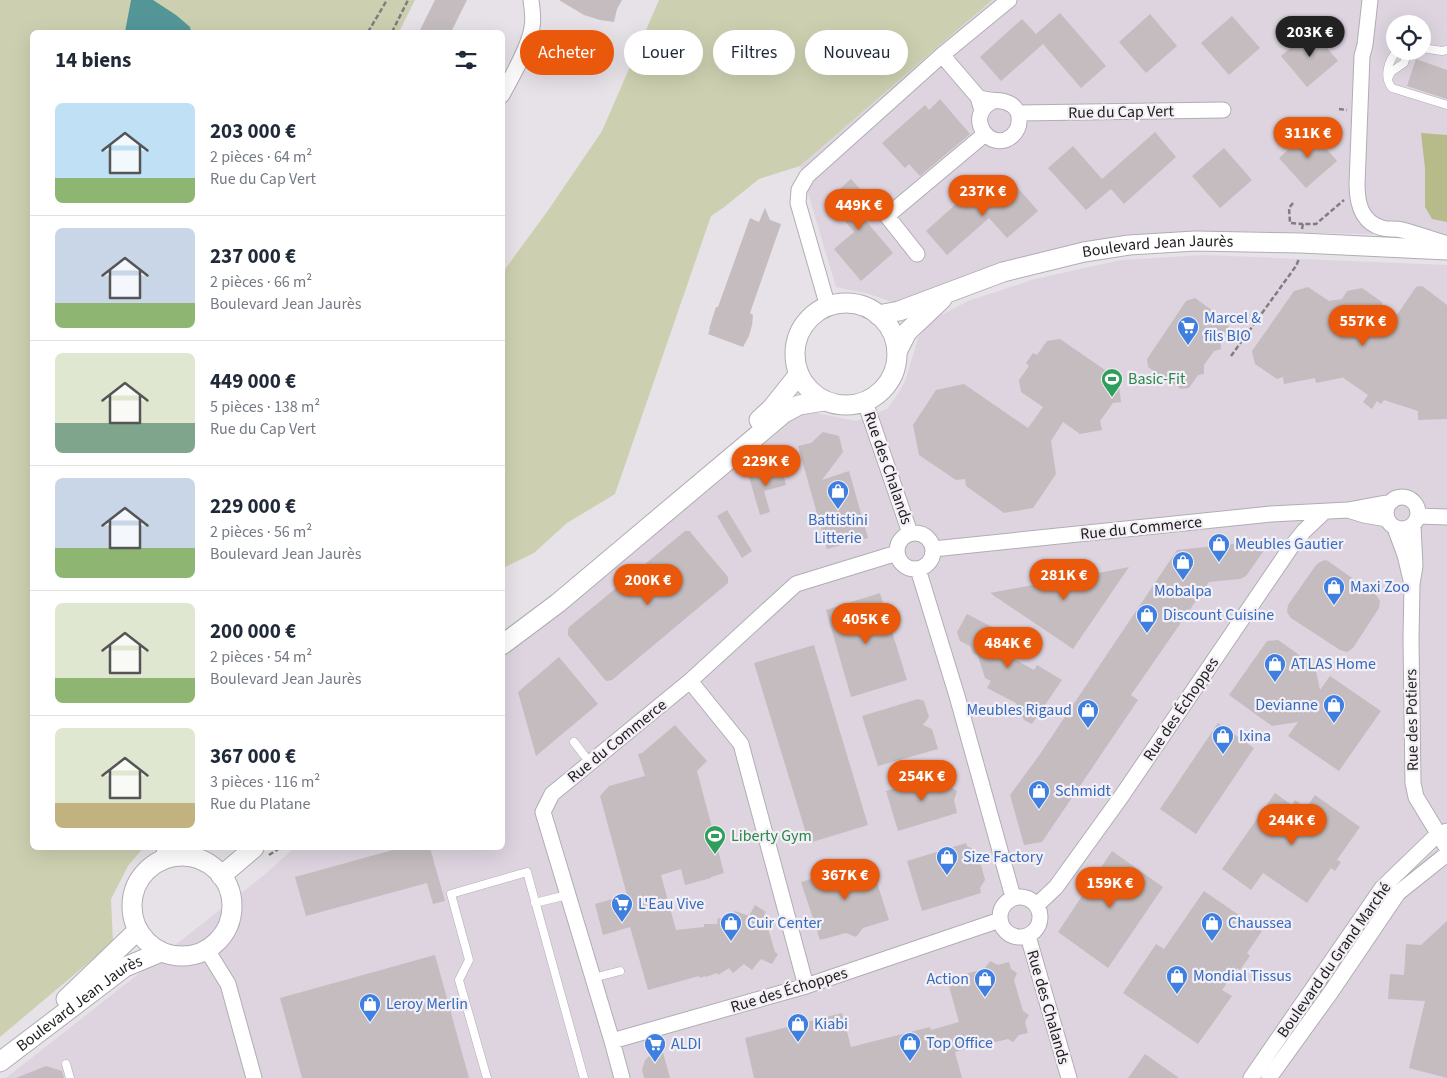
<!DOCTYPE html>
<html lang="fr">
<head>
<meta charset="utf-8">
<style>
  body { margin:0; font-family:"Source Sans 3",sans-serif; background:#f6f6f7; color:#1f2937; height:100vh; display:flex; flex-direction:column; font-size:19px; white-space:nowrap }
  * { box-sizing:border-box; margin:0 }
  p { font-size:16px; color:#747a83 }
  .icon { flex:none; width:28px; height:28px; fill:none; stroke:currentColor; stroke-width:2; stroke-linecap:round; stroke-linejoin:round }
  .map { position:relative; flex:1; overflow:hidden }
  .drawer { position:absolute; left:30px; top:30px; width:475px; height:820px; display:flex; flex-direction:column; background:#fff; border-radius:8px; box-shadow:0 5px 20px #0002 }
  .drawer>* { flex:none }
  .hud { position:absolute; left:520px; top:30px; width:475px; height:45px; display:flex; gap:10px }
  .tools { position:absolute; left:1386px; top:15px; display:grid; gap:10px }
  .tools a { display:grid; place-items:center; width:45px; height:45px; border-radius:50%; background:#fff; box-shadow:0 5px 20px #0002; font-size:25px }
  .price { position:absolute; translate:-50% -42px; padding:0 11px; border-radius:18px; background:#ea580c; color:#fff; font-size:16px; line-height:32px; filter:drop-shadow(0 1px 2px #0008) }
  .price::after { content:''; position:absolute; left:50%; top:30px; width:15px; height:11px; margin-left:-8px; background:inherit; clip-path:polygon(0 0,100% 0,50% 100%) }
  .price.on { background:#222; color:#fff }
  ul { padding:0; list-style:none }
  li { display:flex; align-items:center; gap:15px; height:125px; padding:0 25px }
  li+li { border-top:1px solid #e0e1e3 }
  li span { display:grid; place-items:center; flex:none; width:140px; height:100px; border-radius:8px; color:#555 }
  li>.icon { margin-inline-start:auto }
  span .icon { width:60px; height:60px; fill:#fffc; stroke-width:1 }
  li b { font-size:21px }
  h2 { display:flex; justify-content:space-between; align-items:center; height:60px; padding:0 25px; font-size:21px }
  .chip { padding:0 18px; border-radius:22px; background:#fff; box-shadow:0 5px 20px #0002; font-size:18px; line-height:45px }
  .chip.on { background:#ea580c; color:#fff }
  .map>svg:first-child { display:block }
  .built { fill:#ddd4e0; fill-rule:evenodd }
  .green { fill:#cdd0b0 }
  .forest { fill:#b6bb89 }
  .water { fill:#549698 }
  .building { fill:#c4bcbe }
  .lines { fill:none; stroke-linecap:round; stroke-linejoin:round }
  .service-casing { stroke:#b1adb3; stroke-width:9 }
  .minor-casing { stroke:#b1adb3; stroke-width:17 }
  .tertiary-casing { stroke:#b1adb3; stroke-width:21 }
  .path { stroke:#807d81; stroke-width:2.5; stroke-dasharray:5 2.5; stroke-linecap:butt }
  .service { stroke:#fff; stroke-width:8 }
  .minor { stroke:#fff; stroke-width:15 }
  .tertiary { stroke:#fff; stroke-width:19 }
  .labels { text-anchor:middle; dominant-baseline:central; stroke-width:4.5; stroke-linejoin:round; paint-order:stroke }
  .street-label { font-size:16px; fill:#1f1d1f; stroke:#f3eff5 }
  .shop-label { font-size:16px; fill:#366cbe; stroke:#f3eff5; text-anchor:start }
  .leisure-label { font-size:16px; fill:#27864d; stroke:#f3eff5; text-anchor:start }
</style>
</head>
<body>
<div class="map">
<svg width="1447" height="1078" viewBox="0 0 1447 1078">
  <rect width="100%" height="100%" fill="#e6e2e8"/>
  <path class="built" d="M992,0H1447V237L1366,234L1216,231L1123,237L898,304L869,294L836,287L800,166ZM1395,24H1422V51H1395Z
    M1204,255L1447,265V1078H6L263,876L294,848H502L503,656L772,431L795,416L807,411L856,421L887,409L898,394L906,379L918,338L930,321L968,301L1035,279L1121,260Z"/>
  <path class="green" d="M0,0H415L399,32H32V848H143L128,866L111,899L113,942L0,1037Z
    M659,0H992L800,166L759,179L723,208L711,216L615,494L567,523L534,553L503,568V272L549,209L602,131Z"/>
  <path class="forest" d="M1421,133L1447,135V222L1432,219L1425,207V168Z"/>
  <path class="water" d="M131,0H153L176,15L190,27L191,32H125Z"/>
  <path class="building" d="M435,0H467L451,32H419Z
    M559,0H622L617,9L614,22L600,20L584,15Z
    M1060,13L1106,66L1081,88L1043,44L1001,81L980,57L1022,19L1036,34Z
    M1150,14L1177,46L1146,73L1119,42Z
    M1232,16L1260,48L1229,75L1201,43Z
    M1312,30L1338,61L1307,87L1281,56Z
    M1416,59L1447,70V99L1407,86Z
    M940,99L970,134L920,176L909,164L905,168L882,143L925,105L929,110Z
    M1310,130L1337,161L1306,188L1279,158Z
    M1155,132L1176,157L1124,204L1111,189L1086,210L1048,168L1073,146L1102,179Z
    M1224,148L1252,180L1220,208L1192,176Z
    M851,179L879,210L866,221L893,253L861,281L834,249L854,232L827,200Z
    M1010,179L1038,211L1007,238L989,218L947,255L926,231L968,193L979,207Z
    M765,208L770,220L781,224L750,313L753,315L752,325L749,336L743,347L708,334L710,329H709L716,307H718L750,218L759,222Z
    M1422,286L1447,305V419L1418,420V411L1384,400L1381,404L1377,401L1372,409L1363,402L1368,395L1342,377L1341,378L1316,383L1315,378L1284,384L1283,377L1277,379L1255,364L1252,351L1294,291L1308,287L1329,301L1342,299L1347,291L1362,288L1382,302L1388,328L1416,287Z
    M1195,298L1228,322L1229,329L1221,342V349L1214,351L1204,365V374L1198,375L1189,388L1181,389L1148,367L1147,359L1186,301Z
    M1060,339L1118,379L1121,402L1113,403L1100,421L1102,430L1080,434L1063,422L1051,441L1056,474L1033,508L1004,513L966,486L965,479L956,480L919,455L913,425L936,390L964,384L1028,428L1043,407L1021,392L1019,380L1029,366L1026,363L1033,353L1037,355L1047,341Z
    M823,432L839,436L843,452L822,480L849,471L868,538L827,549L798,446L811,443Z
    M782,468L786,485L764,491L770,512L760,515L749,477Z
    M727,510L752,551L742,558L717,516Z
    M685,531H690L691,533L728,577V583L612,680L607,681L605,680L568,635V630L569,627Z
    M1260,541L1263,542L1265,549L1246,576L1240,579L1209,582L1131,695L1138,700L1042,842L1024,845L1010,795L1038,757L1177,550Z
    M1325,560L1328,561L1376,595L1380,601L1379,608L1353,648L1347,652L1340,650L1291,618L1287,612L1288,605L1316,565L1320,562Z
    M1057,563L1069,571L1072,568L1083,576L1129,567L1073,649L990,593L1038,584L1046,573L1048,575Z
    M880,593L907,680L851,697L826,610Z
    M967,614L1013,638L1005,654L1034,670L1037,665L1062,680L1032,724L1024,720L1016,703L987,688L991,681L985,678L978,656L973,653L970,646L960,641L957,632Z
    M1278,640L1315,666L1320,690L1330,676L1381,711L1339,771L1288,736L1298,722L1272,726L1229,695L1267,641Z
    M814,645L868,825L809,843L754,663Z
    M559,657L598,704L536,756L518,692Z
    M918,699L924,701L929,717L923,725L932,729L938,749L878,766L862,716Z
    M1218,723L1254,748L1196,834L1160,809Z
    M675,725L707,761L697,771L724,873L711,877V878L685,885L681,869L661,875L676,930L704,927V924H717L718,918L732,921L735,911L749,916L755,905L766,912L764,915L775,952L778,954L772,964L761,959L752,970L744,964L733,973L729,968L718,975L717,973L706,977L705,976L700,978L699,976L648,990L630,927L603,935L595,904L627,895L600,796L609,786L645,776L638,754L642,753Z
    M945,773L949,786L957,791L954,800L957,813L898,831L886,791Z
    M1275,793L1292,805L1295,800L1306,808L1315,795L1360,827L1337,860L1341,862L1335,871L1331,868L1307,903L1263,873L1251,890L1222,869Z
    M966,843L967,846L976,851L982,868L985,880L980,888L981,893L922,911L907,861Z
    M400,848H430L445,901L433,904L427,883L306,916L295,877Z
    M1112,851L1163,887L1108,968L1058,932Z
    M870,861L889,920L863,928L856,937L846,933L820,940L801,882Z
    M1204,891L1262,931L1247,953L1250,956L1240,970L1237,968L1222,990L1232,996L1198,1044L1123,993L1156,944L1164,949Z
    M1447,921V1078L1409,1068L1425,1001L1388,999L1390,974L1404,975L1406,944L1421,945Z
    M435,955L469,1078H302L280,998Z
    M990,961L998,965L1009,962L1011,969L1017,973L1014,980L1023,1011L1029,1015L1025,1022L1028,1033L1019,1035L1013,1042L1008,1039L955,1052L962,1078H754L745,1038L842,1013L851,1047L930,1027L931,1030L959,1022L947,979L984,969Z
    M661,1045L670,1078H644L642,1070L645,1060Z
    M1145,1054L1179,1078H1128Z
    M46,1066L62,1071L64,1078H16Z"/>
  <g class="lines">
    <g class="service-casing">
      <path id="service" d="M1422,48L1442,51L1447,50
        M1397,51C1388,61 1383,77 1392,88L1447,105
        M1388,79L1391,72L1404,63L1408,51
        M574,742L590,763
        M535,903L567,895
        M593,978L620,971
        M66,1064L70,1078
        M487,1078L459,980L469,960L451,894L527,872L584,1078"/>
    </g>
    <g class="minor-casing">
      <path id="minor" d="M1370,0L1365,45L1362,56L1357,184C1357,203 1361,222 1382,228C1388,230 1395,228 1402,230C1417,234 1432,239 1447,244
        M942,55L978,97L981,107
        M502,95C511,78 530,46 532,27C534,18 532,9 531,0
        M978,97C990,103 1000,98 1008,103C1016,106 1020,114 1019,122C1019,127 1016,132 1012,136C990,154 963,116 993,101
        M1018,113L1223,110
        M917,254L887,216L985,134
        M828,307L798,203L799,190L807,176L942,55L1009,0
        M865,402L910,533
        M1386 513a16 16 0 1 1 32 0a16 16 0 1 1-32 0Z
        M1418,516L1447,517
        M1387,519L1364,515L1348,510L1391,502
        M1395,528L1405,555L1412,584L1415,566L1413,526
        M897 551a18 18 0 1 1 36 0a18 18 0 1 1-36 0Z
        M933,549L1271,514L1348,510
        M918,569L957,696L1013,897
        M1412,584L1411,639L1413,783L1416,797L1447,848
        M690,681L741,744L806,986
        M163,860L165,848
        M1000 917a20 20 0 1 1 40 0a20 20 0 1 1-40 0Z
        M1037,905L1056,887L1121,797L1291,547L1304,531L1324,512
        M1028,936L1069,1078
        M207,950L228,984L254,1078
        M612,1041L543,812L552,794L690,681L796,584L897,553
        M622,1078L612,1041L806,986L1000,920
        M1251,1078L1382,888L1438,834L1447,831
        M1269,1078L1331,992L1398,893L1447,854"/>
    </g>
    <g class="tertiary-casing">
      <g id="tertiary">
        <circle cx="846" cy="354" r="51"/>
        <path id="s1" d="M878,315L899,311L1003,272L1084,252L1129,245L1195,241L1301,243L1447,250"/>
        <path d="M897,352L907,332L942,299"/>
        <path d="M759,420L772,408L799,374"/>
        <path d="M502,645L558,603L784,413L799,405L824,401"/>
        <circle cx="182" cy="906" r="50"/>
        <path d="M221,876L254,848"/>
        <path d="M66,999L138,930"/>
        <path id="s2" d="M0,1062L125,967L161,952"/>
      </g>
    </g>
    <path class="path" d="M368,32L387,0
      M392,32L408,0
      M1339,109L1347,110
      M1293,203L1289,208L1290,223L1303,224
      M1302,229L1303,224H1316L1344,200
      M1231,356L1296,266L1299,259
      M269,855L280,848"/>
    <use href="#service" class="service"/>
    <use href="#minor" class="minor"/>
    <use href="#tertiary" class="tertiary"/>
  </g>
  <defs>
    <g id="supermarket-pin" transform="scale(1.125)"><path d="M0 17L-7.5 6A9.5 9.5 0 1 1 7.5 6Z" fill="#3f7fe0" stroke="#f3eff5"/><path d="M-6-5.5h2.5l.6 2H6L4.5 2H-2.5L-4.4-4H-6ZM-1.5 3.2a1.3 1.3 0 1 0 .1 0ZM3 3.2a1.3 1.3 0 1 0 .1 0Z" fill="#fff"/></g>
    <g id="stadium-pin" transform="scale(1.125)"><path d="M0 17L-7.5 6A9.5 9.5 0 1 1 7.5 6Z" fill="#2e9e5b" stroke="#f3eff5"/><path d="M0-5a6.5 5 0 1 0 0 10a6.5 5 0 1 0 0-10ZM-3.5-1.8h7v3.6h-7Z" fill="#fff"/></g>
    <g id="shop-pin" transform="scale(1.125)"><path d="M0 17L-7.5 6A9.5 9.5 0 1 1 7.5 6Z" fill="#3f7fe0" stroke="#f3eff5"/><path d="M-5-2.5h2.3a2.7 3.5 0 0 1 5.4 0H5L5.5 6h-11ZM-1.5-2.5h3a1.5 2.3 0 0 0-3 0Z" fill="#fff"/></g>
  </defs>
  <g fill-rule="evenodd">
    <use href="#supermarket-pin" x="1188" y="327"/>
    <use href="#stadium-pin" x="1112" y="379"/>
    <use href="#shop-pin" x="838" y="491"/>
    <use href="#shop-pin" x="1219" y="544"/>
    <use href="#shop-pin" x="1183" y="562"/>
    <use href="#shop-pin" x="1334" y="587"/>
    <use href="#shop-pin" x="1147" y="615"/>
    <use href="#shop-pin" x="1275" y="664"/>
    <use href="#shop-pin" x="1334" y="705"/>
    <use href="#shop-pin" x="1088" y="710"/>
    <use href="#shop-pin" x="1223" y="736"/>
    <use href="#shop-pin" x="1039" y="791"/>
    <use href="#stadium-pin" x="715" y="836"/>
    <use href="#shop-pin" x="947" y="857"/>
    <use href="#supermarket-pin" x="622" y="904"/>
    <use href="#shop-pin" x="731" y="923"/>
    <use href="#shop-pin" x="1212" y="923"/>
    <use href="#shop-pin" x="1177" y="976"/>
    <use href="#shop-pin" x="985" y="979"/>
    <use href="#shop-pin" x="370" y="1004"/>
    <use href="#shop-pin" x="798" y="1024"/>
    <use href="#shop-pin" x="910" y="1043"/>
    <use href="#supermarket-pin" x="655" y="1044"/>
  </g>
  <g class="labels">
    <g class="street-label">
      <text transform="translate(1121 112) rotate(-1)">Rue du Cap Vert</text>
      <text stroke="none"><textPath href="#s1" startOffset="290">Boulevard Jean Jaurès</textPath></text>
      <text transform="translate(888 468) rotate(71)">Rue des Chalands</text>
      <text transform="translate(1141 528) rotate(-6)">Rue du Commerce</text>
      <text transform="translate(1181 709) rotate(-56)">Rue des Échoppes</text>
      <text transform="translate(1412 720) rotate(-91)">Rue des Potiers</text>
      <text transform="translate(617 741) rotate(-39)">Rue du Commerce</text>
      <text transform="translate(1334 960) rotate(-55)">Boulevard du Grand Marché</text>
      <text transform="translate(789 990) rotate(-17)">Rue des Échoppes</text>
      <text stroke="none"><textPath href="#s2" startOffset="99">Boulevard Jean Jaurès</textPath></text>
      <text transform="translate(1048 1007) rotate(74)">Rue des Chalands</text>
    </g>
    <g class="shop-label">
      <text x="1204" y="318">Marcel &amp;<tspan x="1204" dy="18">fils BIO</tspan></text>
      <text x="838" y="520" text-anchor="middle">Battistini<tspan x="838" dy="18">Litterie</tspan></text>
      <text x="1235" y="544">Meubles Gautier</text>
      <text x="1350" y="587">Maxi Zoo</text>
      <text x="1183" y="591" text-anchor="middle">Mobalpa</text>
      <text x="1163" y="615">Discount Cuisine</text>
      <text x="1291" y="664">ATLAS Home</text>
      <text x="1318" y="705" text-anchor="end">Devianne</text>
      <text x="1072" y="710" text-anchor="end">Meubles Rigaud</text>
      <text x="1239" y="736">Ixina</text>
      <text x="1055" y="791">Schmidt</text>
      <text x="963" y="857">Size Factory</text>
      <text x="638" y="904">L'Eau Vive</text>
      <text x="747" y="923">Cuir Center</text>
      <text x="1228" y="923">Chaussea</text>
      <text x="1193" y="976">Mondial Tissus</text>
      <text x="969" y="979" text-anchor="end">Action</text>
      <text x="386" y="1004">Leroy Merlin</text>
      <text x="814" y="1024">Kiabi</text>
      <text x="926" y="1043">Top Office</text>
      <text x="671" y="1044">ALDI</text>
    </g>
    <g class="leisure-label">
      <text x="1128" y="379">Basic-Fit</text>
      <text x="731" y="836">Liberty Gym</text>
    </g>
  </g>
</svg>
<div class="tools">
<a><svg class="icon" aria-label="locate" viewBox="0 0 24 24"><circle cx="12" cy="12" r="6"/><path d="M12 2v4M12 18v4M2 12h4M18 12h4"/></svg></a>
</div>
<b class="price on" style="left:1310px;top:58px">203K €</b>
<b class="price" style="left:1308px;top:159px">311K €</b>
<b class="price" style="left:983px;top:217px">237K €</b>
<b class="price" style="left:859px;top:231px">449K €</b>
<b class="price" style="left:1363px;top:347px">557K €</b>
<b class="price" style="left:766px;top:487px">229K €</b>
<b class="price" style="left:1064px;top:601px">281K €</b>
<b class="price" style="left:648px;top:606px">200K €</b>
<b class="price" style="left:866px;top:645px">405K €</b>
<b class="price" style="left:1008px;top:669px">484K €</b>
<b class="price" style="left:922px;top:802px">254K €</b>
<b class="price" style="left:1292px;top:846px">244K €</b>
<b class="price" style="left:845px;top:901px">367K €</b>
<b class="price" style="left:1110px;top:909px">159K €</b>
<div class="hud">
<a class="chip on">Acheter</a>
<a class="chip">Louer</a>
<a class="chip">Filtres</a>
<a class="chip">Nouveau</a>
</div>
<section class="drawer">
<h2>14 biens<svg class="icon" aria-label="filters" viewBox="0 0 24 24"><path d="M4 7h16M4 17h16"/><circle cx="9" cy="7" r="2"/><circle cx="15" cy="17" r="2"/></svg></h2>
<ul>
<li><span style="background:linear-gradient(#bfe0f5 75%,#8fb573 0)"><svg class="icon" aria-label="home" viewBox="0 0 24 24"><path d="M3 11l9-7 9 7M6 9v11h12V9"/></svg></span><div><b>203 000 €</b><p>2 pièces · 64 m²</p><p>Rue du Cap Vert</p></div></li>
<li><span style="background:linear-gradient(#c9d6e8 75%,#8fb573 0)"><svg class="icon" aria-label="home" viewBox="0 0 24 24"><path d="M3 11l9-7 9 7M6 9v11h12V9"/></svg></span><div><b>237 000 €</b><p>2 pièces · 66 m²</p><p>Boulevard Jean Jaurès</p></div></li>
<li><span style="background:linear-gradient(#dfe7d0 70%,#7fa58c 0)"><svg class="icon" aria-label="home" viewBox="0 0 24 24"><path d="M3 11l9-7 9 7M6 9v11h12V9"/></svg></span><div><b>449 000 €</b><p>5 pièces · 138 m²</p><p>Rue du Cap Vert</p></div></li>
<li><span style="background:linear-gradient(#c9d6e8 70%,#8fb573 0)"><svg class="icon" aria-label="home" viewBox="0 0 24 24"><path d="M3 11l9-7 9 7M6 9v11h12V9"/></svg></span><div><b>229 000 €</b><p>2 pièces · 56 m²</p><p>Boulevard Jean Jaurès</p></div></li>
<li><span style="background:linear-gradient(#dfe7d0 75%,#8fb573 0)"><svg class="icon" aria-label="home" viewBox="0 0 24 24"><path d="M3 11l9-7 9 7M6 9v11h12V9"/></svg></span><div><b>200 000 €</b><p>2 pièces · 54 m²</p><p>Boulevard Jean Jaurès</p></div></li>
<li><span style="background:linear-gradient(#dfe7d0 75%,#c2b280 0)"><svg class="icon" aria-label="home" viewBox="0 0 24 24"><path d="M3 11l9-7 9 7M6 9v11h12V9"/></svg></span><div><b>367 000 €</b><p>3 pièces · 116 m²</p><p>Rue du Platane</p></div></li>
</ul>
</section>
</div>
</body>
</html>
